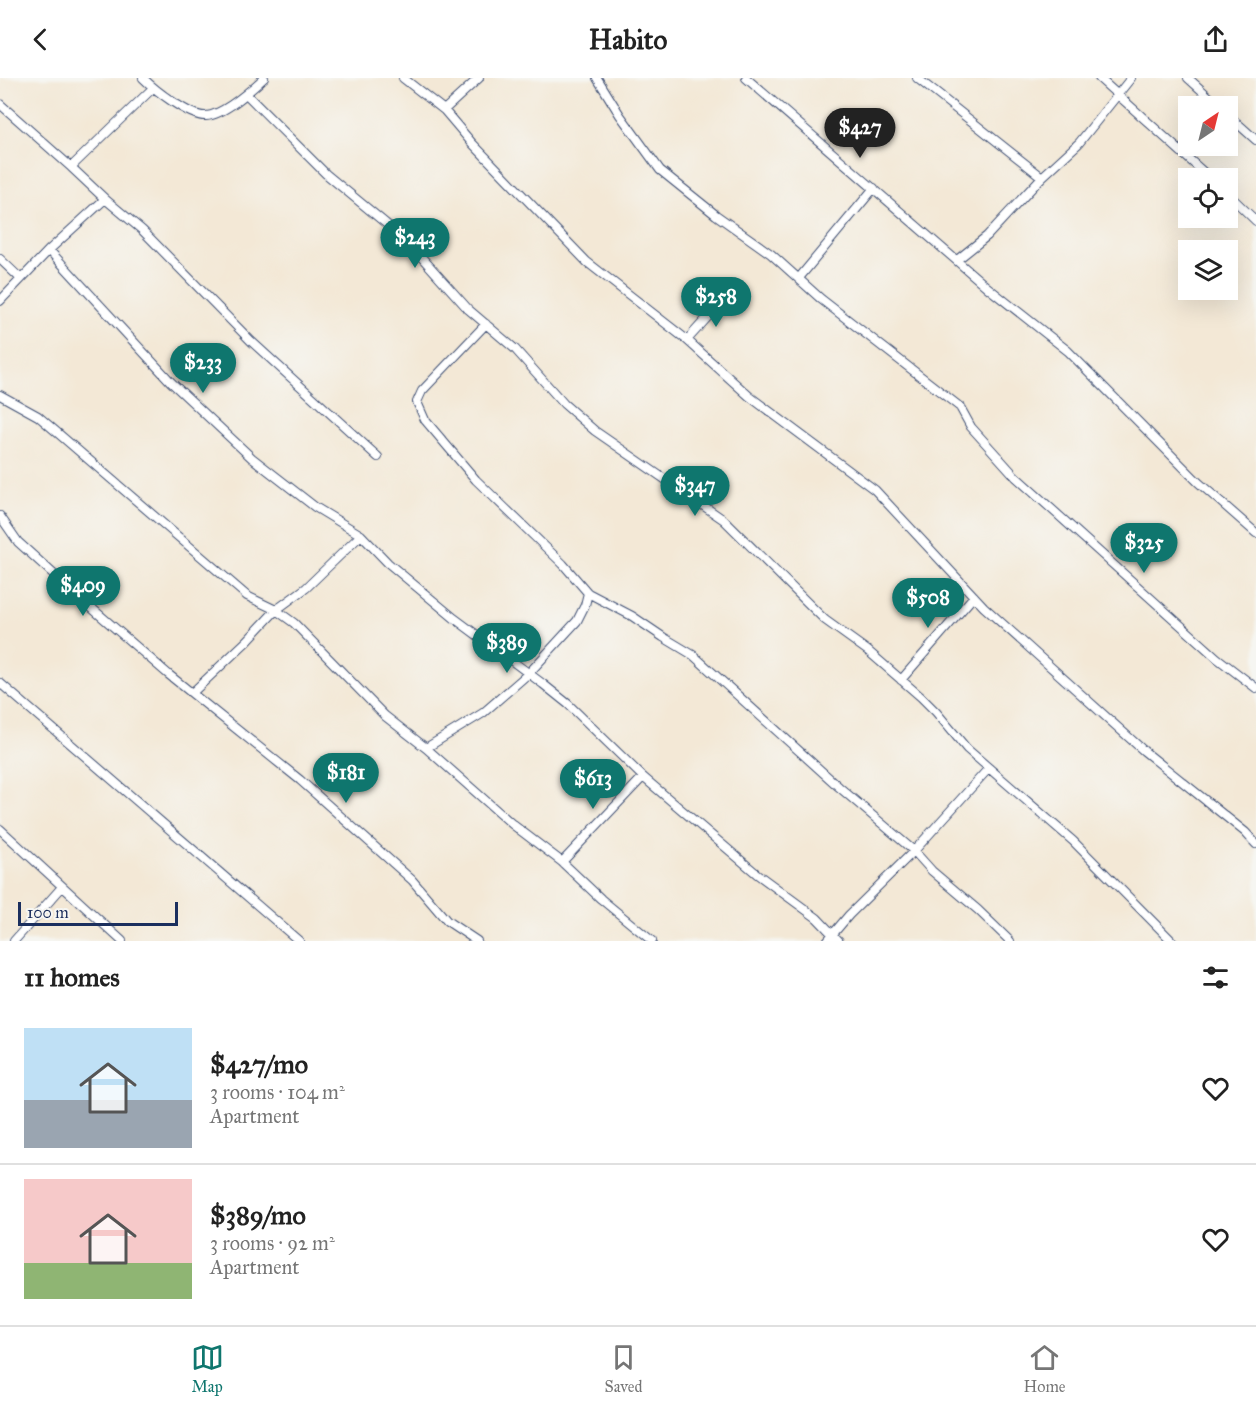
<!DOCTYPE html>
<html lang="en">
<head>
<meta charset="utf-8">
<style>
  body { margin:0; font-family:"IM FELL Great Primer",serif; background:#f2f2f2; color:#222; height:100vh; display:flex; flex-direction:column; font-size:22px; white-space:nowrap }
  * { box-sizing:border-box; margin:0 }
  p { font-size:20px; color:#767676 }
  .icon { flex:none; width:33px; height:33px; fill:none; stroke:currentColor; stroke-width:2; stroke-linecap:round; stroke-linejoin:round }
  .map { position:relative; height:863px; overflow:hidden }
  .drawer { display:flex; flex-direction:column; background:#fff; flex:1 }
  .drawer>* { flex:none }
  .needle { width:39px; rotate:35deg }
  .buttons { position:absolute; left:1178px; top:18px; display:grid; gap:12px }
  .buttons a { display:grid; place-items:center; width:60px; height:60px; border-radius:0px; background:#fff; box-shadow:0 6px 24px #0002; font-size:30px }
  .scale { position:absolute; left:18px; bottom:15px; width:160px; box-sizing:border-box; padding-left:6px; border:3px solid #1b2f5e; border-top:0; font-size:16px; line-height:21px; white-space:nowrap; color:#1b2f5e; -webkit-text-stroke:4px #f6f6f2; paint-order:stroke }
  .price { position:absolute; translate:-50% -51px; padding:0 14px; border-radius:21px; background:#0f766e; color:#fff; font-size:20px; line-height:39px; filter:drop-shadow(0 2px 3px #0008) }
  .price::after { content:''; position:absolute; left:50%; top:36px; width:18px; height:14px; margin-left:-9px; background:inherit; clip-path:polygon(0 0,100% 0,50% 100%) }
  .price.selected { background:#222; color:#fff }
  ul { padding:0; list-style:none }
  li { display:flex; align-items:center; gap:18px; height:150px; padding:0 24px }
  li+li { border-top:2px solid #e0e0e0 }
  li span { display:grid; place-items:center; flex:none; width:168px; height:120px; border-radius:0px; color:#555 }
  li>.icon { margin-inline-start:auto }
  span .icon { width:72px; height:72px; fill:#fffc; stroke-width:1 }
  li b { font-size:26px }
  h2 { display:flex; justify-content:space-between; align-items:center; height:72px; padding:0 24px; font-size:26px }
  header { display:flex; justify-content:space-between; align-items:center; height:78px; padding:0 24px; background:#fff; font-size:27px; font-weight:700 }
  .menu { display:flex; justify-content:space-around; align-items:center; height:84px; border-top:2px solid #e0e0e0; background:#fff; font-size:16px; color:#767676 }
  .menu a { display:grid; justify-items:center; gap:3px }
  .menu .selected { color:#0f766e }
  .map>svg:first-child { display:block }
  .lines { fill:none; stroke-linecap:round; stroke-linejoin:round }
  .minor-casing { stroke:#3b4b70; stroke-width:10 }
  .minor { stroke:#fff; stroke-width:8 }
</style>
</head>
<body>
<header><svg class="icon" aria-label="back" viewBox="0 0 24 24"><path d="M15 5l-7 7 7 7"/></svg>Habito<svg class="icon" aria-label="share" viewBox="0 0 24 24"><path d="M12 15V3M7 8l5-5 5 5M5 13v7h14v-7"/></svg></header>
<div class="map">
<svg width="1256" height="863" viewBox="0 0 1256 863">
  <rect width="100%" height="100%" fill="#f6f6f2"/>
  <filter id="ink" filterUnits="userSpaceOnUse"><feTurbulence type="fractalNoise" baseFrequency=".0167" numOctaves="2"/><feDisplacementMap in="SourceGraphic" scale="12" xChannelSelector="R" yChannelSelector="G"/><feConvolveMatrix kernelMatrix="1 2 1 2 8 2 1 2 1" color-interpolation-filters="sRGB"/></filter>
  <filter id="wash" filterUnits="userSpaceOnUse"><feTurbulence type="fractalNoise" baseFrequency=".008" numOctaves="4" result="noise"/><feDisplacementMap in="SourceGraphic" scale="24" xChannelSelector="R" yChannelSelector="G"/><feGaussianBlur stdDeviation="1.35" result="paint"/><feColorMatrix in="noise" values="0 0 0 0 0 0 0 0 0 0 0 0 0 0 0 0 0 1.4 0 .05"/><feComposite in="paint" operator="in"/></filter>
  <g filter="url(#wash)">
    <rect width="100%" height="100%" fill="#f3e8d6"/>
  </g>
  <g filter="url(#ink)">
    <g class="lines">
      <g class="minor-casing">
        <path id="minor" d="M143,0C154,11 189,39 206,38C224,37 251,12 264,0
          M403,0L444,32L472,65L587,184L687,262L749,318L875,412L984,529L1144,673L1245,754L1256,766
          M597,0L620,37L660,92L716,137L771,176L821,221L960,329L971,349L1016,399L1217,580L1256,610
          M746,0L987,209L1068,273L1198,404L1256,455
          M917,0L1042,99
          M1099,0L1210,100
          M1188,0L1219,28
          M246,16L326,96L407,163L468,231L515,271L564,326L595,353L724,442L825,542L868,573L921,619L936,634L967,671L1073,763L1172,863
          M0,26L71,89L105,121L142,152L251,263L378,379
          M444,32L479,0
          M1227,36L1256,62
          M71,89L153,10
          M1227,115L1256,143
          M49,172L171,304L252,380L315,429L361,457L388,485L454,540L543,606L568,626L643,699L757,796L817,840L839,863
          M0,181L20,200
          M957,182L987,158L1042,99L1079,65L1131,0
          M799,200L874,110
          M0,223L49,172L105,121
          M486,246L422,313L417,324L425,342L476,402L563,486L588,515L632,538L663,559L693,577L839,709L914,773L932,793L978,832L1010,863
          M687,262L725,220
          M0,317L38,338L247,518L276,532L294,545L385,638L426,670L512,746L562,784L601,821L652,863
          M0,438L18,464L79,519L168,596L300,702L412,802L447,843L477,863
          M901,602L974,518
          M0,605L299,863
          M193,614L247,563L276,532L306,510L361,457
          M426,670L483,635L529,595L577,543L585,527L588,515
          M0,751L122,863
          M562,784L643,699
          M14,863L62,809
          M827,863L849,837L914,773L989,690"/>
      </g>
      <use href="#minor" class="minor"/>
    </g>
  </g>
</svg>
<div class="buttons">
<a><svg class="needle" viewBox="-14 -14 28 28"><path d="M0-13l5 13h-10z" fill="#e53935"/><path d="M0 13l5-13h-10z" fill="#767676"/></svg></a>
<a><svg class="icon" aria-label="locate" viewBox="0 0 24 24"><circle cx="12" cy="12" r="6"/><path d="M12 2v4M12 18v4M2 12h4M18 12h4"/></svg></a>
<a><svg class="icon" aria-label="layers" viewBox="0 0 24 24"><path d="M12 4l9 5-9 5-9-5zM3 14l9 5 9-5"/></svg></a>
</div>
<div class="scale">100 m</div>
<b class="price selected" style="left:860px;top:81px">$427</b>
<b class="price" style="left:415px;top:191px">$243</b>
<b class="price" style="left:716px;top:250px">$258</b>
<b class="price" style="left:203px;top:316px">$233</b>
<b class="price" style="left:695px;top:439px">$347</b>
<b class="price" style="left:1144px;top:496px">$325</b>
<b class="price" style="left:83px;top:539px">$409</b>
<b class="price" style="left:928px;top:551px">$508</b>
<b class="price" style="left:507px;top:596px">$389</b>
<b class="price" style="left:346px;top:726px">$181</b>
<b class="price" style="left:593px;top:732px">$613</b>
</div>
<section class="drawer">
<h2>11 homes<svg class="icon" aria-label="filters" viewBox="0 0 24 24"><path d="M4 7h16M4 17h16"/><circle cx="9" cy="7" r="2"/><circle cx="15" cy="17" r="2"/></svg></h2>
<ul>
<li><span style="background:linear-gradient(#bfe0f5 60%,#9aa5b1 0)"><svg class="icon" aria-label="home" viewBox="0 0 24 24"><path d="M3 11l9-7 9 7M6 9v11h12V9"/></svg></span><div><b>$427/mo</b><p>3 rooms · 104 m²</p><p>Apartment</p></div><svg class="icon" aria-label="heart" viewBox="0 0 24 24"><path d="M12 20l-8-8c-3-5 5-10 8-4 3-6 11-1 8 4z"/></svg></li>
<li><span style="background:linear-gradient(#f6c9c9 70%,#8fb573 0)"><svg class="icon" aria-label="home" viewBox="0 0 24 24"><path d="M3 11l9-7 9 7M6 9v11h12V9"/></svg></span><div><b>$389/mo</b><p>3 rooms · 92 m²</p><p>Apartment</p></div><svg class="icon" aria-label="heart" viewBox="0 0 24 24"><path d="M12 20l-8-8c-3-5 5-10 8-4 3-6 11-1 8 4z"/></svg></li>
</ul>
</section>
<nav class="menu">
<a class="selected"><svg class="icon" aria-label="map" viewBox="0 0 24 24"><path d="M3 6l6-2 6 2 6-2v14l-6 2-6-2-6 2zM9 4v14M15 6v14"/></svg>Map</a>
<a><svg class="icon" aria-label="saved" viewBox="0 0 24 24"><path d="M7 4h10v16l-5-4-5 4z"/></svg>Saved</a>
<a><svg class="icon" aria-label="home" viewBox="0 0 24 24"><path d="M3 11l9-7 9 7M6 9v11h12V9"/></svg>Home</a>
</nav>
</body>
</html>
